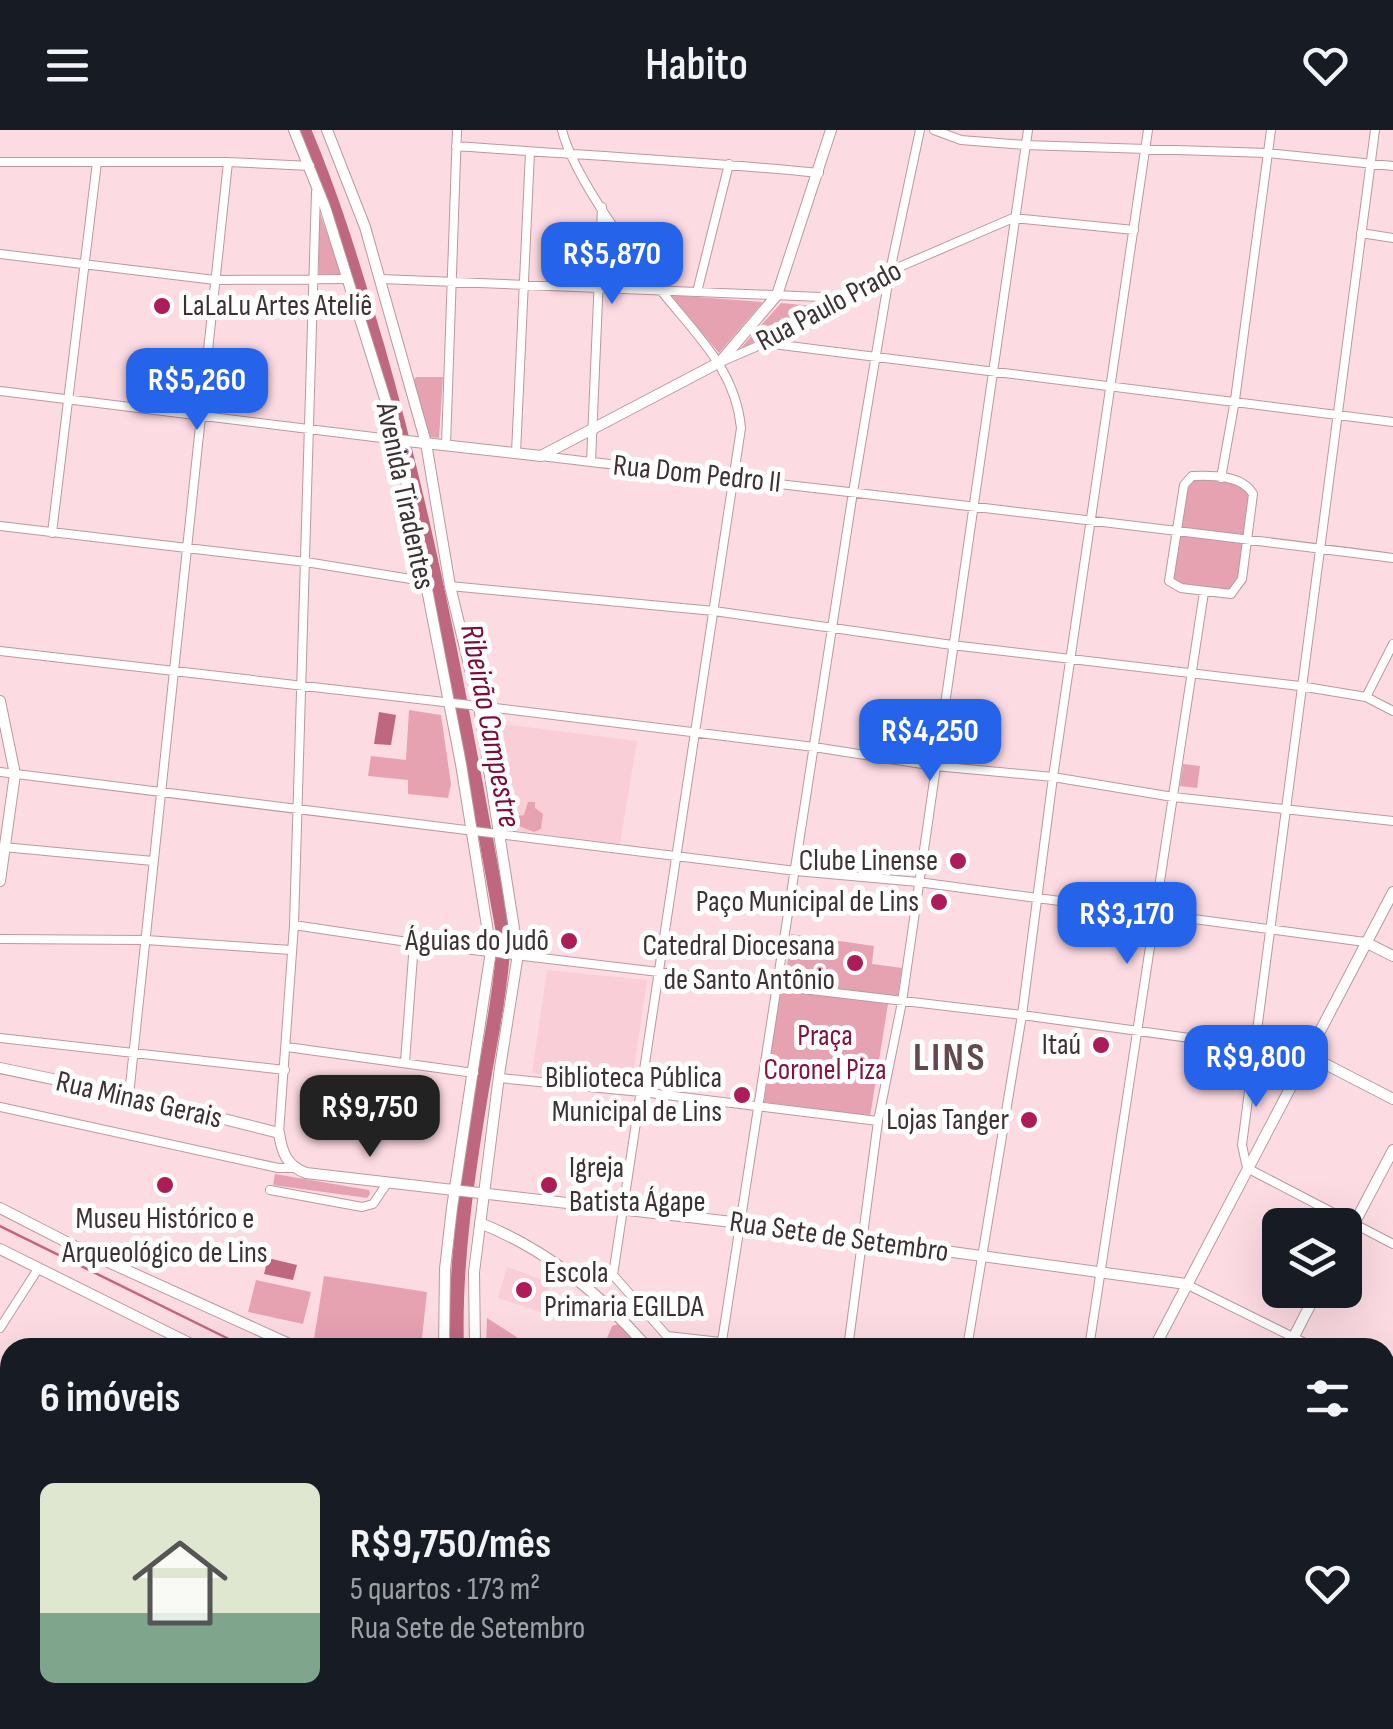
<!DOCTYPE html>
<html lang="pt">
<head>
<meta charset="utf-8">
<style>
  body { margin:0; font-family:"Sofia Sans Condensed",sans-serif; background:#242831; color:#f1f3f6; height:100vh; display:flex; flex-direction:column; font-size:38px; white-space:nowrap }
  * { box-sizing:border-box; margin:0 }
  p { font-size:32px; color:#9ea1a6 }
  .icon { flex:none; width:55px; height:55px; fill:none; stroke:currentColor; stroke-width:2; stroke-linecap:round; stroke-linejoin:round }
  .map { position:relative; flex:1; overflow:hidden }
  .drawer { position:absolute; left:0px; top:1208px; width:1395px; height:392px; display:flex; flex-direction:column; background:#171b24; border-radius:30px 30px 0 0; box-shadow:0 10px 40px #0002 }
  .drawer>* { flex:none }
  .fabs { position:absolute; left:1262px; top:1078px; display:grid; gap:20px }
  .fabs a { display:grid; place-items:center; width:100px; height:100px; border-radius:15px; background:#171b24; box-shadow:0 10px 40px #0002; font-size:50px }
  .price { position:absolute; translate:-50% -85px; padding:0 22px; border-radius:20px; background:#2563eb; color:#fff; font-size:32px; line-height:65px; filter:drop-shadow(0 2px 5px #0008) }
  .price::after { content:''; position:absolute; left:50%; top:60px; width:30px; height:22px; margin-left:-15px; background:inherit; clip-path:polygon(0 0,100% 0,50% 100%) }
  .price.current { background:#222; color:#fff }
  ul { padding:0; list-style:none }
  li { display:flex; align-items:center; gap:30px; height:250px; padding:0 40px }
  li+li { border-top:2px solid #363941 }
  li span { display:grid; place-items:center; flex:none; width:280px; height:200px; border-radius:15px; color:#555 }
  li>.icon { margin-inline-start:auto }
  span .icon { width:120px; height:120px; fill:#fffc; stroke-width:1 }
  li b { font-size:42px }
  h2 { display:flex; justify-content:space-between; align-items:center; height:120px; padding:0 40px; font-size:42px }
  header { display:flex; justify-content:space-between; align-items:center; height:130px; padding:0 40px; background:#171b24; font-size:45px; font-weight:600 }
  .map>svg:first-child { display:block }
  .built { fill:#f9ced7 }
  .green { fill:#e7a2b2 }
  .water { fill:#bf677f }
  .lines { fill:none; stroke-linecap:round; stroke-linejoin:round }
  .stream { stroke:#bf677f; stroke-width:2.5 }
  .river { stroke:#bf677f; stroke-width:14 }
  .street-casing { stroke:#b999a0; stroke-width:10 }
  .secondary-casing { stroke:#b999a0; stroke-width:12 }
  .street { stroke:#fff; stroke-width:8 }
  .secondary { stroke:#fff; stroke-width:10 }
  .poi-dot { fill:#ac1d57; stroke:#fff; stroke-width:4 }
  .labels { text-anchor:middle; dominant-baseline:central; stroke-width:10; stroke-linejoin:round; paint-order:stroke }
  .poi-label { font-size:30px; fill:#3e3134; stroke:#fff; text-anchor:end }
  .street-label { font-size:30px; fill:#3e3134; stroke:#fff }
  .park-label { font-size:30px; fill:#811540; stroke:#fff }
  .water-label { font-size:32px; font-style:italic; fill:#7b0c3b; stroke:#fff }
  .district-label { font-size:40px; font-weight:bold; letter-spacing:2.5px; fill:#63484e; stroke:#fff }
</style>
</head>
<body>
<header><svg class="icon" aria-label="menu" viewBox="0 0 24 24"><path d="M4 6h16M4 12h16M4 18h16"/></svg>Habito<svg class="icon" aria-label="heart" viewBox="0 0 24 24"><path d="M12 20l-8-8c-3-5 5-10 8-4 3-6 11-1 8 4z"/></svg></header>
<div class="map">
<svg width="1393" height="1599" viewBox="0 0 1393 1599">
  <rect width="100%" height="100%" fill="#fddbe2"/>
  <path class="built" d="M486,592L637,611L620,714L504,699Z
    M547,840L647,850L631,959L532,943Z
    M507,1137L551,1153L540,1182L498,1168Z"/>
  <path class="green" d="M319,81L342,145L319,144Z
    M608,93L650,155L605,152Z
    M671,165L763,172L719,223Z
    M781,173L824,177L739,220Z
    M416,247H443L439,308L430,307L413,251Z
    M1188,349H1229L1250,360L1247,407L1178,398Z
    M1177,401L1247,409L1241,453L1235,461L1172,454Z
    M409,580L441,585L451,654L448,668L408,664V650L368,646L371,626L406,630Z
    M1183,634L1200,636L1197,658L1180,656Z
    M528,672H535V678L543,684L541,699L534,702L519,696L517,686L524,685Z
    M791,804L874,816L872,834L902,838L897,871L785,852Z
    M780,858L888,874L870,987L764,972Z
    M275,1044L369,1060L370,1064L367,1068L273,1055Z
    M324,1146L427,1162L421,1217L313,1215Z
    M256,1150L311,1162L303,1194L248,1182Z
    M487,1188L532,1217H486Z
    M618,1194L641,1218H603L612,1196Z"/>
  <path class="water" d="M379,582L396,585L391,615L374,614Z
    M268,1128L297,1135L293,1150L264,1144Z"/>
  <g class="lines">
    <path class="stream" d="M0,1096L247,1218"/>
    <path class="river" d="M304,0C334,70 355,142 377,215C433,410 468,609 504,808C501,859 491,909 482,959C468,1042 454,1134 457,1218
      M887,1590L898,1599"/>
    <g class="street-casing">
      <path id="street" d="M562,0C574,48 634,128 667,168C700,208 736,243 741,298L613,1145L667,1206L775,1218
        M934,0L961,10L1025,15L1267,23L1393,36
        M1375,0L1242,1015L1247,1038L1393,1114
        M456,16C577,25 698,31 819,43
        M0,32H228L310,36
        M1361,103L1393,108
        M0,124L215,150L348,149
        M381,149L845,168
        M697,162L729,34
        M765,213L1393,292
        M723,231L765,213L890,141L1013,88L1134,100
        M0,261L398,310
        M446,315L457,0
        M516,323L530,22
        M541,326C825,360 1109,391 1393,428
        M591,332L602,77
        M1192,346C1212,345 1242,345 1253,364L1242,449L1231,464L1181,458L1169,451L1184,355Z
        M1221,348L1235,270L1271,0
        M0,396L306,432L423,451
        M52,403L97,32
        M450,456L714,481L952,515L1300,556L1366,567L1393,581
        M0,521L479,576L814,617L935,636L1053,647L1173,667L1393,691
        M1366,567L1393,514
        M0,642L796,741L918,752L1365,812
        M3,717L153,731
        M294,795L414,813L1022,885L1306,924
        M0,809L146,810L291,820
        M0,908L285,940
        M287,917L474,943
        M405,932L414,813
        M499,948L641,962L878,991
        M129,965L228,32
        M0,977L278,1038H293
        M279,1003L294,795L316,62
        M270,1060L362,1077L373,1074L388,1052
        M1186,1154L1315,1218
        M0,1198L38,1139
        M721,1218L853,362L890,141L920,0
        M848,1218L878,991L902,872L1028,0
        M967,1218L1022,885L1053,647L1148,0
        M1089,1218L1204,462
        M1385,1254L1393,1258
        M0,1271L10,1274
        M1385,1289L1393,1274
        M1385,1397L1393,1401
        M0,1418L10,1420
        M0,1458L10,1447
        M0,1583L20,1599
        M128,1590L138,1599
        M373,1590L375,1599
        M384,1590L386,1599
        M554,1590L564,1599
        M730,1590L741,1599
        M858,1590L871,1599
        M911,1590L923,1599
        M1151,1590L1168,1599
        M1316,1590L1334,1599
        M151,1599L159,1590
        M617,1599L625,1590
        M773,1599L781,1590
        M1103,1599L1108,1590
        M1223,1599L1227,1590"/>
    </g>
    <g class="secondary-casing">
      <path id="secondary" d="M294,0L325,77L398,310L461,634L491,821L452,1078L445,1139L444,1218
        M327,0L365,97L426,313L450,456L479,576L518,824L500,938L474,1142L475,1218
        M398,310L541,326L720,232L777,165L831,0
        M0,571L15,644L0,751
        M1365,812L1393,826
        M1306,924L1393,969
        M0,938L129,965L279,1003C282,1023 287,1036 306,1043L741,1093L1186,1154
        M0,1078L84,1121L298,1218
        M480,1093C548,1120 600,1164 648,1218
        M1345,1111L1393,1020
        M0,1119L199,1218
        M1154,1218L1393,762
        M1288,1218L1318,1160
        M1385,1524L1393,1509
        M1385,1547L1393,1532
        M528,1590L529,1599
        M1026,1590L1032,1599
        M273,1599L281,1590
        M294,1599L302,1590
        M937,1599L945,1590
        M1040,1599L1045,1590
        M1345,1599L1350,1590
        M1358,1599L1362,1590"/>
    </g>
    <use href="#street" class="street"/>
    <use href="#secondary" class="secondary"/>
  </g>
  <g class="poi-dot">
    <circle cx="162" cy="176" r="10"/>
    <circle cx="958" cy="731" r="10"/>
    <circle cx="939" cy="772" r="10"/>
    <circle cx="569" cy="811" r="10"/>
    <circle cx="855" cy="833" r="10"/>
    <circle cx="1101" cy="915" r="10"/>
    <circle cx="742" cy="965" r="10"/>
    <circle cx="1029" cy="990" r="10"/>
    <circle cx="165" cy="1055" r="10"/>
    <circle cx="549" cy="1055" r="10"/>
    <circle cx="524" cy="1160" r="10"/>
  </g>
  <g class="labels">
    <g class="poi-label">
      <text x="182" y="176" text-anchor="start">LaLaLu Artes Ateliê</text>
      <text x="938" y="731">Clube Linense</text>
      <text x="919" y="772">Paço Municipal de Lins</text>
      <text x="549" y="811">Águias do Judô</text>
      <text x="835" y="816">Catedral Diocesana<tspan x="835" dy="34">de Santo Antônio</tspan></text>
      <text x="1081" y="915">Itaú</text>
      <text x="722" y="948">Biblioteca Pública<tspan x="722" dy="34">Municipal de Lins</tspan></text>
      <text x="1009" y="990">Lojas Tanger</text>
      <text x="569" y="1038" text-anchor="start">Igreja<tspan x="569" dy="34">Batista Ágape</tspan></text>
      <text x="165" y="1089" text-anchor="middle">Museu Histórico e<tspan x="165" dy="34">Arqueológico de Lins</tspan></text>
      <text x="544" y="1143" text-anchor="start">Escola<tspan x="544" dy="34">Primaria EGILDA</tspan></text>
    </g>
    <g class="street-label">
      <text transform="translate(829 176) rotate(-28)">Rua Paulo Prado</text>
      <text transform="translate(697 344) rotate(6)">Rua Dom Pedro II</text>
      <text transform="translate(405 366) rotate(78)">Avenida Tiradentes</text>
      <text transform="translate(139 970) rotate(13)">Rua Minas Gerais</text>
      <text transform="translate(839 1107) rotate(8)">Rua Sete de Setembro</text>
    </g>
    <g class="park-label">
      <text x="825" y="906">Praça<tspan x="825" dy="34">Coronel Piza</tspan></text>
    </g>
    <g class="water-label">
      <text transform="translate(490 596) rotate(79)">Ribeirão Campestre</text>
    </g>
    <g class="district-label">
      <text x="950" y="928">LINS</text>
    </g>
  </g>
</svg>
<div class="fabs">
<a><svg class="icon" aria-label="layers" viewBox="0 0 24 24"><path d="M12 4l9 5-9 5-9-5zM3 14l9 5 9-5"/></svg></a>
</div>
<b class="price" style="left:612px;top:177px">R$5,870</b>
<b class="price" style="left:197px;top:303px">R$5,260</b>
<b class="price" style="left:930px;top:654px">R$4,250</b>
<b class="price" style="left:1127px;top:837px">R$3,170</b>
<b class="price" style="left:1256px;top:980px">R$9,800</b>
<b class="price current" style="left:370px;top:1030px">R$9,750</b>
<section class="drawer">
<h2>6 imóveis<svg class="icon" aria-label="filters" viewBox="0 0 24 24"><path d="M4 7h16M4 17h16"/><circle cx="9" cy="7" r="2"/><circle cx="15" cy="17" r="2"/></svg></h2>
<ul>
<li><span style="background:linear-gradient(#dfe7d0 65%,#7fa58c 0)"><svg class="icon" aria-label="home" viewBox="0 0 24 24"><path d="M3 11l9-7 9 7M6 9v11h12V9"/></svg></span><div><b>R$9,750/mês</b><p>5 quartos · 173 m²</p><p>Rua Sete de Setembro</p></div><svg class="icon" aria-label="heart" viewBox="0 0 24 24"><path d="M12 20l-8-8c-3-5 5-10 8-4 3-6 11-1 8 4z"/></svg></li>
</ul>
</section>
</div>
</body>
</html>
